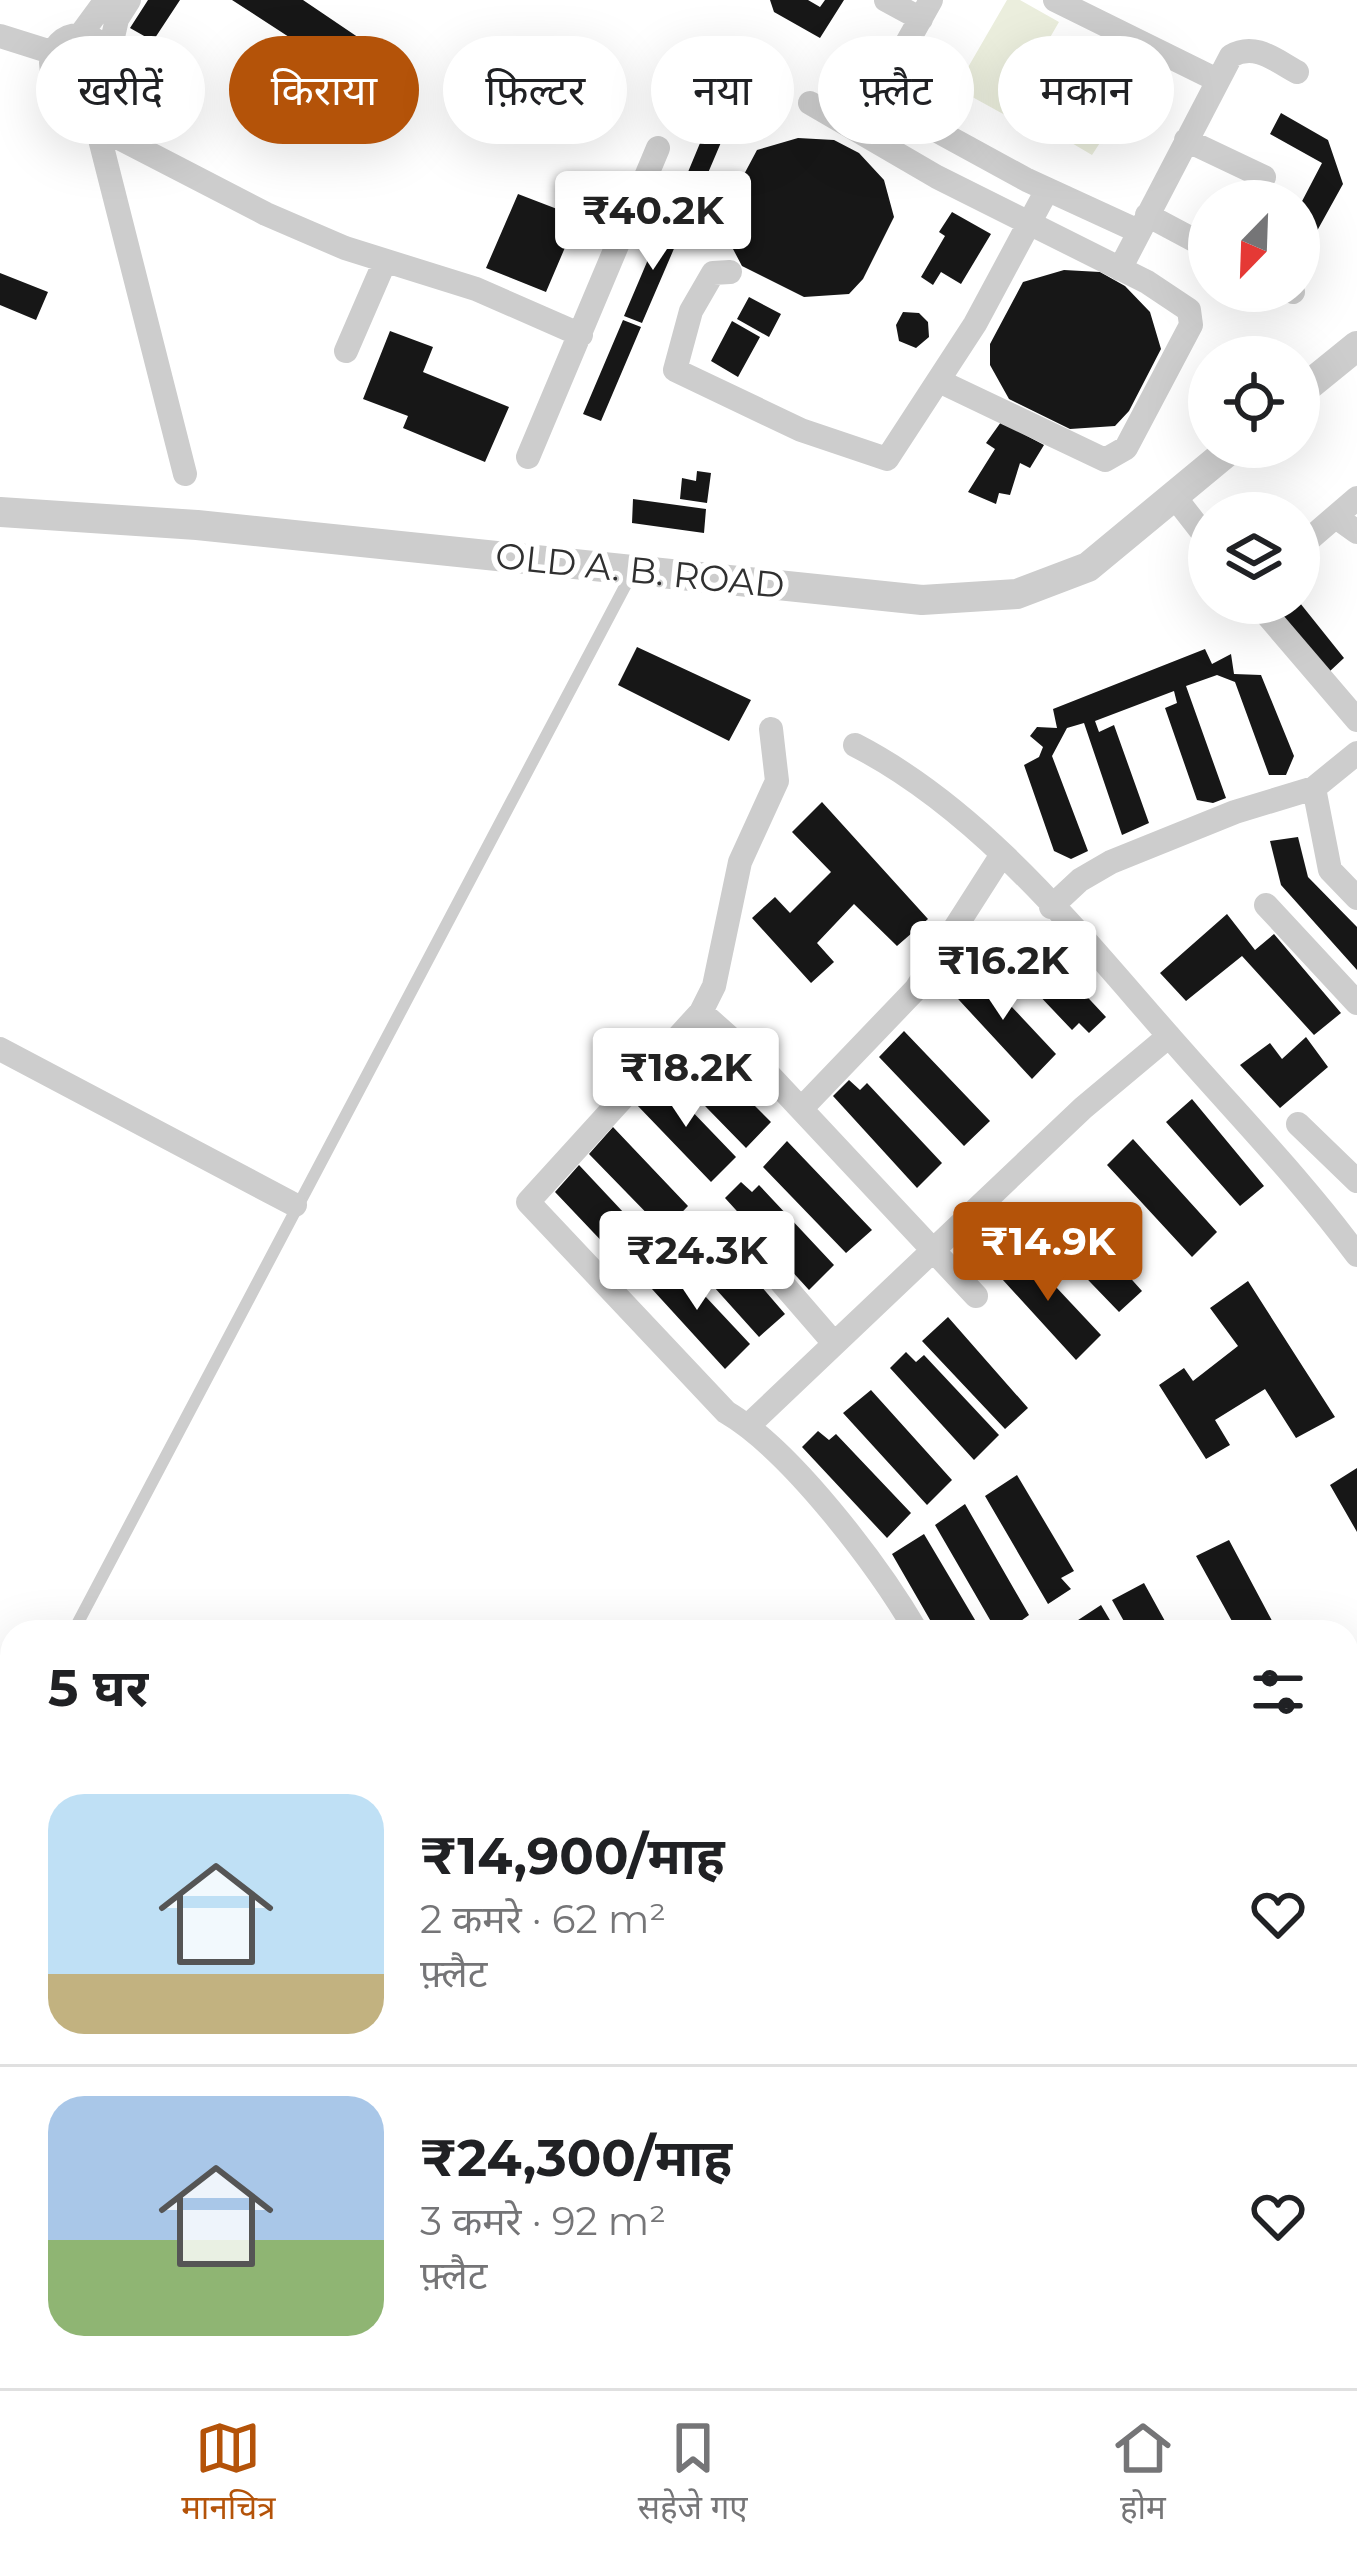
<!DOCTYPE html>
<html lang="hi">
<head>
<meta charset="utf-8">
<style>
  body { margin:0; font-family:Montserrat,"Noto Sans Devanagari",sans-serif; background:#f6f6f6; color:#202124; height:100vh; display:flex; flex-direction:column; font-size:45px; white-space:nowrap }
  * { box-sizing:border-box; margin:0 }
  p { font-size:39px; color:#757577 }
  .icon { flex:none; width:66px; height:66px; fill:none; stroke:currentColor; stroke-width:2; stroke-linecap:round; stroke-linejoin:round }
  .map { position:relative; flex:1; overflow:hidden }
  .sheet { position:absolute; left:0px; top:1620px; width:1359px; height:768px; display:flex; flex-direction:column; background:#fff; border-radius:36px 36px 0 0; box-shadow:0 12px 48px #0002 }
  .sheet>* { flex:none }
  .guide { position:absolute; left:36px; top:36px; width:1287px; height:108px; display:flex; gap:24px }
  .needle { width:78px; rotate:203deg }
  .controls { position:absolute; left:1188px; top:180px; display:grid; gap:24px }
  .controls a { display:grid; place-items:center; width:132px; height:132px; border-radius:50%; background:#fff; box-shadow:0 12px 48px #0002; font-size:60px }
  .price { position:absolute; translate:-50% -102px; padding:0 27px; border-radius:12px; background:#fff; color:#222; font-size:39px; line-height:78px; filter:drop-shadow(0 3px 6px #0008) }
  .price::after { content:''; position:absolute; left:50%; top:72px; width:36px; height:27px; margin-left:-18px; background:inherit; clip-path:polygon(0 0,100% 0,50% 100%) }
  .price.on { background:#b45309; color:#fff }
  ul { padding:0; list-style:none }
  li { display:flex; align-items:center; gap:36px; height:300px; padding:0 48px }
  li+li { border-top:3px solid #e0e0e0 }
  li span { display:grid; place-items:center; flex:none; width:336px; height:240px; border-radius:36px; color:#555 }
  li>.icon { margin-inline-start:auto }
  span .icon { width:144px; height:144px; fill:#fffc; stroke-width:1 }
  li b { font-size:51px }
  h2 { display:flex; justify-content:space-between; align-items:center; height:144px; padding:0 48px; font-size:51px }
  .tag { padding:0 42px; border-radius:54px; background:#fff; box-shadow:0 12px 48px #0002; font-size:42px; line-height:108px }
  .tag.on { background:#b45309; color:#fff }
  .tab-bar { display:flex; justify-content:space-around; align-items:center; height:168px; border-top:3px solid #e0e0e0; background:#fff; font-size:33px; color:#757577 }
  .tab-bar a { display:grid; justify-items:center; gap:6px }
  .tab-bar .on { color:#b45309 }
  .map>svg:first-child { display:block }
  .green { fill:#ebeedd }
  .building { fill:#171717 }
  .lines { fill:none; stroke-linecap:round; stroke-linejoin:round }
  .service { stroke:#cdcdcd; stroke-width:12 }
  .minor { stroke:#cdcdcd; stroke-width:24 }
  .tertiary { stroke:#cdcdcd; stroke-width:30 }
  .labels { text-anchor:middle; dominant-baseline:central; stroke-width:12; stroke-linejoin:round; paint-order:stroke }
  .street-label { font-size:36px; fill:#303030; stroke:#fff }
</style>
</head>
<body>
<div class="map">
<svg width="1357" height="2388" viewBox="0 0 1357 2388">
  <rect width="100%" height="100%" fill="#fff"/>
  <path class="green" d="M1007,0H1020L1059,22L1005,115L956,88Z
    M1101,48L1144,75L1092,155L1048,129Z
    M1347,2144L1357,2146V2388H1208L1215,2376H1347Z"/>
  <path class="building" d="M148,0H180L153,41L130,28Z
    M232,0H303L371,46L349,76Z
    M770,0H808L820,7L825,0H844L820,38L774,12Z
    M1281,113L1328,140L1343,184L1307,249L1299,250V207L1322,163L1270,134Z
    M710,119L728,126L688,220L671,213Z
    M798,138L834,140L859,153L884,180L894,217L863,279L849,294L804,297L742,266L724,232V212L757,150Z
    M518,194L578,217L546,292L486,268Z
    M952,212L991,234L961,284L941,272L933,285L921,277L945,236L939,232Z
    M664,222L682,230L642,323L624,316Z
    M1064,270L1100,272L1125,286L1150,312L1161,349L1129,411L1115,426L1070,429L1009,399L990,365V344L1023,282Z
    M0,273L48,292L36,320L0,305Z
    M749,297L781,314L769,337L737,319Z
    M903,312L919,313L928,322L929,337L916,348L899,341L896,325Z
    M623,320L641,327L601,421L583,414Z
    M732,321L760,337L738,377L711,361Z
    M390,331L433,347L423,372L509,407L485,462L403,428L408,416L363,399Z
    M1001,422L1044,445L1030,468L1020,463L1010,495L999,493L996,504L968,492L995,449L986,443Z
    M697,471L711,473L707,503L680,499L682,478L696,481Z
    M633,499L706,509L704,533L632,523Z
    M1269,603H1300L1344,658L1329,672Z
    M637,647L751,700L729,741L618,685Z
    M1205,649L1212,664L1231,654L1234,674L1261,675L1294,756L1286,775H1269L1235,682L1217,675L1186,686L1226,798L1213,803L1197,800L1165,708L1177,703L1174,691L1095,721L1099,732L1114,725L1149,823L1122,835L1084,723L1067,728L1052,756L1088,851L1071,859L1054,851L1024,765L1039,757L1043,747L1030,736L1037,727L1057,728L1053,709Z
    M822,802L928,919L897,946L854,904L817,943L834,962L811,983L752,918L775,897L790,913L831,872L792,832Z
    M1298,837L1308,877L1357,927V970L1281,885L1270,841Z
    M1227,914L1255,950L1274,934L1341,1013L1314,1035L1242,956L1186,1001L1160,973Z
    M1021,926L1106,1017L1089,1033L1079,1023L1072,1030L996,950Z
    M963,971L974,981L981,974L1056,1054L1032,1079L947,987Z
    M904,1031L990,1121L964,1146L879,1057Z
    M697,1033L715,1050L708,1059L771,1122L746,1148L667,1067Z
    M1306,1037L1328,1067L1280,1108L1240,1065L1270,1043L1282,1059Z
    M660,1078L736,1157L711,1182L636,1104Z
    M849,1080L860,1090L867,1083L942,1163L917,1188L833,1096Z
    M1192,1099L1264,1186L1240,1206L1166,1122Z
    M613,1127L688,1206L664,1231L589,1154Z
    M1133,1139L1217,1232L1192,1257L1107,1165Z
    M787,1141L872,1230L846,1253L763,1167Z
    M579,1165L654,1245L629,1270L555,1192Z
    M741,1182L752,1192L759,1185L834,1265L809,1290L725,1198Z
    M1064,1204L1142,1291L1119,1312L1038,1228Z
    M703,1219L785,1314L759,1337L687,1257L696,1249L682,1236Z
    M1008,1252L1019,1262L1026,1255L1101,1335L1076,1360L992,1268Z
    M657,1261L668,1271L675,1264L750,1344L725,1369L641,1277Z
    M1248,1281L1335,1417L1296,1438L1265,1389L1215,1420L1230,1445L1206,1459L1159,1385L1184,1368L1193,1381L1238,1346L1210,1308Z
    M948,1317L1028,1408L1005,1429L922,1341Z
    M906,1352L916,1362L924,1355L999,1435L974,1460L890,1368Z
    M871,1390L952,1480L927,1505L843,1413Z
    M818,1431L829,1440L836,1434L911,1513L887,1538L802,1447Z
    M1357,1468V1532L1330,1485Z
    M1017,1475L1074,1571L1061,1578L1071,1589L1048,1604L985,1496Z
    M965,1504L1029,1615L1007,1631L1000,1620L993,1625L935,1525Z
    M924,1534L981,1630L937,1632L892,1554Z
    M1229,1540L1278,1632H1238L1196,1556Z
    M1144,1583L1171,1632H1130L1112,1600Z
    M1101,1605L1117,1632H1073L1069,1626Z
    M38,2376H74L68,2388H32Z"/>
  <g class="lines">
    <path class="service" d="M73,1632L631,575
      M0,1768L12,1746
      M0,2262L12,2241
      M0,2290L12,2296
      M167,2376L177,2381L180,2376"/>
    <path class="minor" d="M886,0L921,19
      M1055,0L1215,79
      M81,34L106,0
      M51 63a28 28 0 1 1 56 0a28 28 0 1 1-56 0Z
      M0,36L51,52
      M108,59L117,19L129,0
      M88,92L185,474
      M877,98L1027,180L1138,231
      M810,103L937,177L1147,282L1189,310L1191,325L1126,448L1105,460L939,381
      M96,126L266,214L345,248L476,289L581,335
      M858,130L931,0
      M1186,140L1264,177
      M595,194L630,213
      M1147,215L1209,248
      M1120,269L1231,56C1255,42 1275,60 1297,72
      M730,272L713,273L691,311L675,370L801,430L887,459L975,324L1047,190
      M1291,291L1293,292
      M346,351L385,261
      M528,457L658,148
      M1174,496L1209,541
      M1336,517L1357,532
      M1299,548L1357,498
      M1257,603L1357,720
      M771,729L777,781L740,862L714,986L701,1012L528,1202L726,1412C791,1450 878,1565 917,1632
      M855,745C987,813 1086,943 1183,1052C1242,1119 1304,1183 1357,1255
      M1314,788L1330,870L1357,898
      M1266,905L1357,1003
      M1051,907L1080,880L1111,862L1235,812L1314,788L1357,753
      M701,1012L756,1061L976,1296
      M0,1049L295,1205
      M801,1109L916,989L1001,856
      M1298,1124L1357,1181
      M737,1231L833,1342
      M750,1424L1083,1108L1169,1036
      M1347,1688L1357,1683
      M1347,2007L1357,1990
      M1130,2388L1136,2376"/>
    <path class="tertiary" d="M1299,393L1357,346
      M0,512L197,525L922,600L1017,594L1088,567L1233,447"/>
  </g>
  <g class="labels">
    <g class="street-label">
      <text transform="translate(640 570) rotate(6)">OLD A. B. ROAD</text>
    </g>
  </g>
</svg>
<div class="controls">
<a><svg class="needle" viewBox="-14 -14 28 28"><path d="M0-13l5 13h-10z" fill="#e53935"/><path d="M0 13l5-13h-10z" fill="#757577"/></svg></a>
<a><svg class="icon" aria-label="locate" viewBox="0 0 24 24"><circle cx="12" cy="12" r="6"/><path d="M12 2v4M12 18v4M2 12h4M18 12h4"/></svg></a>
<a><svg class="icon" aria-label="layers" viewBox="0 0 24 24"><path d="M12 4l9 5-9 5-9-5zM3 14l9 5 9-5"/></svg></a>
</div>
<b class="price" style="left:653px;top:273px">₹40.2K</b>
<b class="price" style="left:1003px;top:1023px">₹16.2K</b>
<b class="price" style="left:686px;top:1130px">₹18.2K</b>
<b class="price on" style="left:1048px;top:1304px">₹14.9K</b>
<b class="price" style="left:697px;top:1313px">₹24.3K</b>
<div class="guide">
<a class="tag">खरीदें</a>
<a class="tag on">किराया</a>
<a class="tag">फ़िल्टर</a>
<a class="tag">नया</a>
<a class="tag">फ़्लैट</a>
<a class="tag">मकान</a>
</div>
<section class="sheet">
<h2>5 घर<svg class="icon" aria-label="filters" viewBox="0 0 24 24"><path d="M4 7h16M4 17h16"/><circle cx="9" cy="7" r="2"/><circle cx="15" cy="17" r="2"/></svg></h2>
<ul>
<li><span style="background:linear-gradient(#bfe0f5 75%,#c2b280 0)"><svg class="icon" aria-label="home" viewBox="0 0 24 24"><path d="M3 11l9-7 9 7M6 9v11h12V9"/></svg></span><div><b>₹14,900/माह</b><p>2 कमरे · 62 m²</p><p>फ़्लैट</p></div><svg class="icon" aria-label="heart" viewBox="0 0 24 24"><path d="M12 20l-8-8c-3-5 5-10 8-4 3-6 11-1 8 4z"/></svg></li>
<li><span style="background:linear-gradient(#a9c7e8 60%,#8fb573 0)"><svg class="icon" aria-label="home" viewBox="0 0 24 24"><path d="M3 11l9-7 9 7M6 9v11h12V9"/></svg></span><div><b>₹24,300/माह</b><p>3 कमरे · 92 m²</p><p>फ़्लैट</p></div><svg class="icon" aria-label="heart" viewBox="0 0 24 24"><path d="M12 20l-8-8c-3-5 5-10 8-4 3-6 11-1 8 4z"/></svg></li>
</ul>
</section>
</div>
<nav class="tab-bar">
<a class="on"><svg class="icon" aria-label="map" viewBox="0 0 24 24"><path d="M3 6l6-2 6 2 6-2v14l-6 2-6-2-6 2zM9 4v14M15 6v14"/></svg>मानचित्र</a>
<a><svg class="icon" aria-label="saved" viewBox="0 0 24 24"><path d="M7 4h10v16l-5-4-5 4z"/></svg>सहेजे गए</a>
<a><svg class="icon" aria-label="home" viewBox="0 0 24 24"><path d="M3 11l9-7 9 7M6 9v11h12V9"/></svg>होम</a>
</nav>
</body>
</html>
